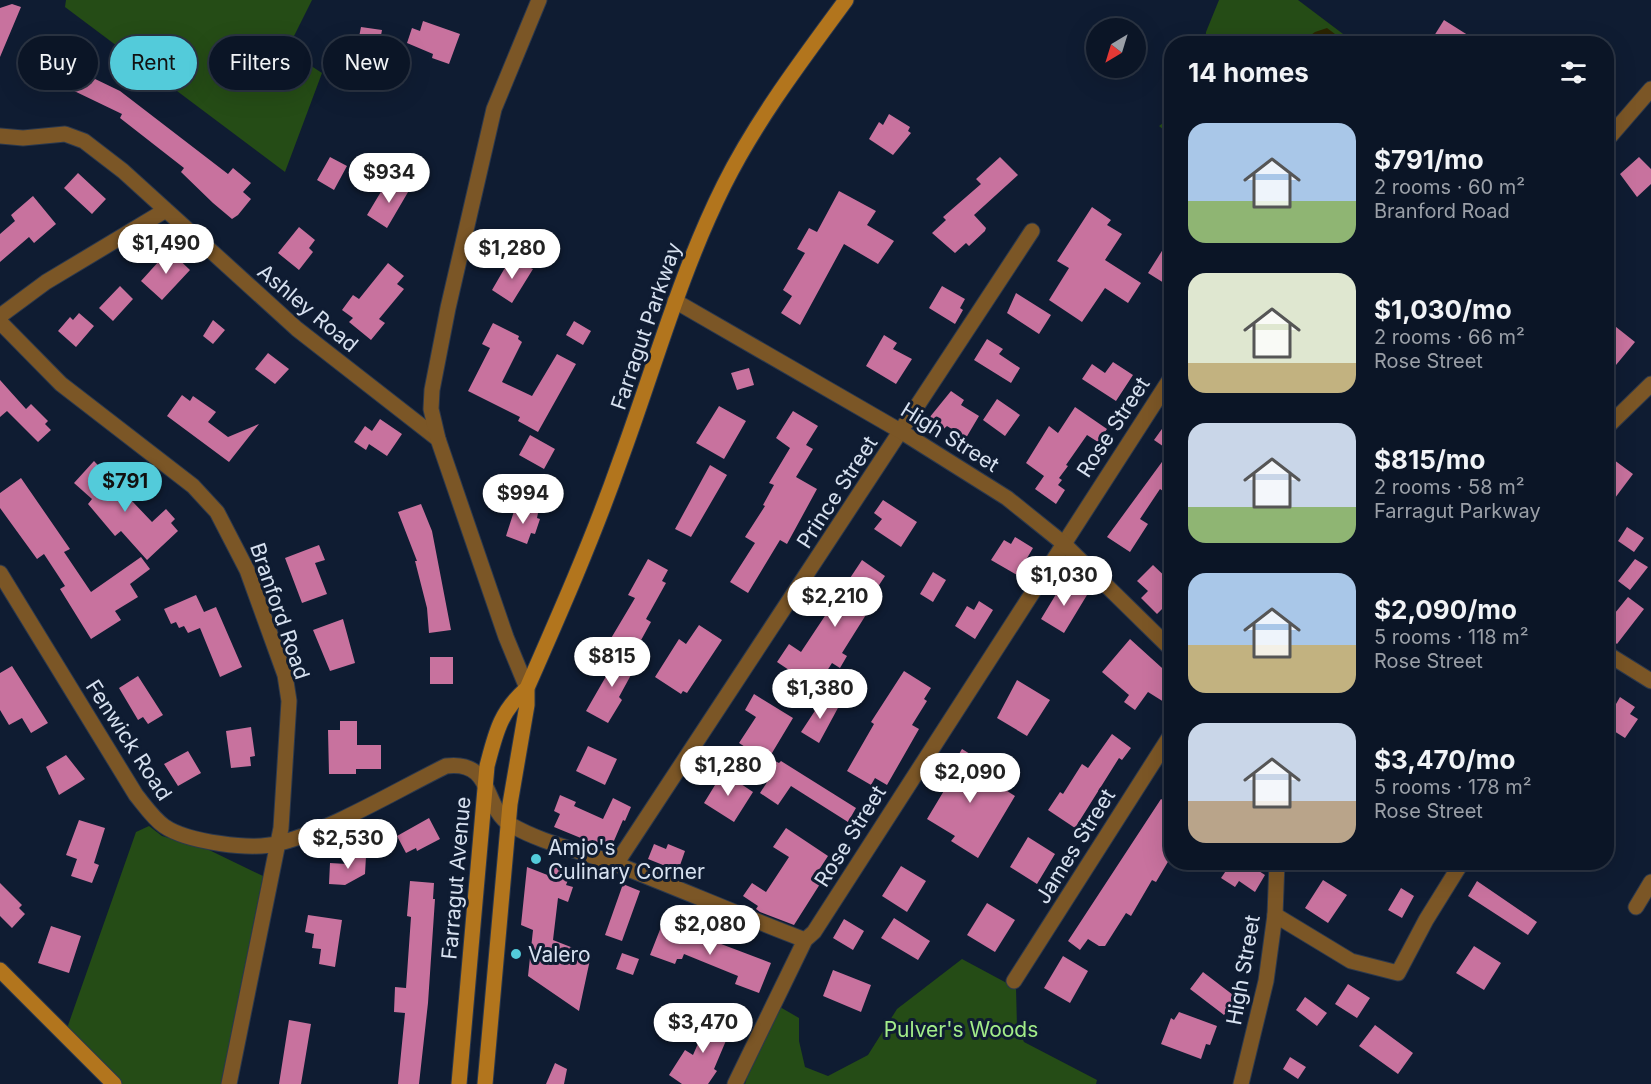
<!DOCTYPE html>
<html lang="en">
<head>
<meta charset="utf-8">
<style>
  body { margin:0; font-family:Inter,sans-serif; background:#192232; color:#f1f3f6; height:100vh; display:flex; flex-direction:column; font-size:22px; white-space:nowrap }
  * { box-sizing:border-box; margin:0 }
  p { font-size:20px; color:#9a9fa7 }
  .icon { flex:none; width:33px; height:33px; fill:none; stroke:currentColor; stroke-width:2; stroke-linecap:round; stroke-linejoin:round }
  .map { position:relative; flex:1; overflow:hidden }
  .drawer { position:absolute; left:1164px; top:36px; width:450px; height:834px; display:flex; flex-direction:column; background:#0b1526; border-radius:24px; box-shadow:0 6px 24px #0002,0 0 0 2px #2b3443 }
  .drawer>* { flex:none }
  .guide { position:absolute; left:18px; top:36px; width:570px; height:54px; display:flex; gap:12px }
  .needle { width:39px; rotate:218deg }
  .fabs { position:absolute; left:1086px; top:18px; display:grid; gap:12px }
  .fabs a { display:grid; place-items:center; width:60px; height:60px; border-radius:50%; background:#0b1526; box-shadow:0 6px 24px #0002,0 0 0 2px #2b3443; font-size:30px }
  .price { position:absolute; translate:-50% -51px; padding:0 14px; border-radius:21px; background:#fff; color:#222; font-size:20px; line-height:39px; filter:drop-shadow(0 2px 3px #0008) }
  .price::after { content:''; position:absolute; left:50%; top:36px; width:18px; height:14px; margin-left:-9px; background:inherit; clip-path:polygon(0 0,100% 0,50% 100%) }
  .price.selected { background:#53cbda; color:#111 }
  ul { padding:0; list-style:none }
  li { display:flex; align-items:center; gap:18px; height:150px; padding:0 24px }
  li span { display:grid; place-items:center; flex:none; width:168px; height:120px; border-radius:18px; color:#555 }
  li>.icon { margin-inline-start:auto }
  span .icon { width:72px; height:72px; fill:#fffc; stroke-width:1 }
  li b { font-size:26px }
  h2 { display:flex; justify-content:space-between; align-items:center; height:72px; padding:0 24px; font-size:26px }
  .pill { padding:0 21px; border-radius:27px; background:#0b1526; box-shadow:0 6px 24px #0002,0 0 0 2px #2b3443; font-size:21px; line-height:54px }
  .pill.selected { background:#53cbda; color:#111 }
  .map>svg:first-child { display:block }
  .green { fill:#254c16 }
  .sand { fill:#2b2302 }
  .building { fill:#c8729e }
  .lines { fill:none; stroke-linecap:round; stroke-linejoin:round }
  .minor-casing { stroke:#2b384d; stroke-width:17 }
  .tertiary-casing { stroke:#2b384d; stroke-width:17 }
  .secondary-casing { stroke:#2b384d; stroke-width:17 }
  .minor { stroke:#7b5626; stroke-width:15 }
  .tertiary { stroke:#7b5626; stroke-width:15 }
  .secondary { stroke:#b2751d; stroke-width:15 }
  .poi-dot { fill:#53cbda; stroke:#0f1c32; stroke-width:2 }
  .labels { text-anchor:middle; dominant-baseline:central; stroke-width:6; stroke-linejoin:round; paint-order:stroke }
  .street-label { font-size:21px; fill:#d7e1f0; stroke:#0f1c32 }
  .poi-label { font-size:21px; fill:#d7e1f0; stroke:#0f1c32; text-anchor:start }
  .park-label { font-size:21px; fill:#a2ec89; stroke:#0f1c32 }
</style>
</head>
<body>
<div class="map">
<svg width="1651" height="1084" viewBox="0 0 1651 1084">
  <rect width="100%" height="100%" fill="#0f1c32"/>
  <path class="green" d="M66,0H312L287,50L322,73L285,172L65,7Z
    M1219,0H1298L1355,43L1205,44L1206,32Z
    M1171,117V139L1165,137L1164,130L1159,126Z
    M149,826L162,836L207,849L263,876L221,1084H114L65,1034L136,832Z
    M962,959L1016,988L1017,1027L1024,1042L1097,1080L1096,1084H745L754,1055L780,1007L799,1018V1041L805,1067L828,1076L868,1055L897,1009Z"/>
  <path class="sand" d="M1327,28L1347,43L1333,41L1326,43H1300L1315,32Z"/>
  <path class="building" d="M12,4L21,7L0,57V8Z
    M1444,20L1482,44H1445L1434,36Z
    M423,21L460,34L449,64L432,58L433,54L407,43L412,28L420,31Z
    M361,27L382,30L379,46L358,42Z
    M82,64L95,70L91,77L120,91L228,174L233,168L251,183L243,192L251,199L238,215L232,219L213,203L181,172L184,168L120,118L122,114L70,89Z
    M889,114L910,127L908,131L911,133L893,155L869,139L879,122L883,125Z
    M330,157L347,166L334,190L317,180Z
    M1000,157L1018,175L974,215L986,228L985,231L969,246L966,243L955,253L932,233L946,220L943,217L981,184L976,179Z
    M1639,157L1651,169V184L1637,197L1620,174Z
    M78,173L106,199L92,214L64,188Z
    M398,179L411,187L387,228L367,215L382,190L389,195Z
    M839,191L876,211L867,225L894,241L878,264L844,244L800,325L781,313L792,296L783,290L805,253L797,249L809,228L817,232Z
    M33,196L56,224L34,243L29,237L0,262V234L15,221L11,215Z
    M1092,207L1111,220L1107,225L1122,234L1105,260L1141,283L1128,303L1105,288L1082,322L1049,300L1069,268L1057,261Z
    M299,227L315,240L309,248L313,252L299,270L278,253Z
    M1172,235V288L1148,273Z
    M169,250L190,270L162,300L141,281Z
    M510,259L533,269L512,303L492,290Z
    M388,263L404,276L397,284L404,289L379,319L385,323L371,340L349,322L353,318L342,310L353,295L359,299Z
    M120,286L133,299L113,321L99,308Z
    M942,286L965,299L960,308L963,310L955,324L929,308Z
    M1016,293L1051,315L1039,334L1007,313Z
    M79,313L94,326L76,347L58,331L70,317L73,320Z
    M1606,319L1635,342L1616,365L1606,357Z
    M213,320L225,330L213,344L203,336Z
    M574,321L591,331L583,345L566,335Z
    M493,323L519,336L518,339L522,342L502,382L532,396L557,354L576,364L538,432L518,421L520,417L468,391L490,348L482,344Z
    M884,335L897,343L893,349L912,359L896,384L866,366Z
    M987,339L1003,349L999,354L1020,368L1011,383L974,360Z
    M268,353L289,369L275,384L255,369Z
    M1113,362L1133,375L1116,401L1082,379L1092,364L1105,373Z
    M749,368L754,385L737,390L731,373Z
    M0,380L26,409L31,404L48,421L45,424L51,430L38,442L7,411L0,417Z
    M951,391L964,400L961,405L979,416L966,438L947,426L939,433L925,423Z
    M182,395L190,401L193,396L216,412L208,422L228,437L259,424L229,462L167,416Z
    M997,399L1020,415L1005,436L983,420Z
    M719,406L746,421L724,459L696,443Z
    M1075,407L1107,429L1098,442L1087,435L1066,465L1068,466L1059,478L1062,480L1058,485L1065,490L1056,504L1035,489L1044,476L1026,463L1049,426L1058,433Z
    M793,411L818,426L806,445L813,449L796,477L817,489L787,544L780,540L748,593L730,582L755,543L745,537L765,506L763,505L774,485L769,483L790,448L776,438Z
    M1172,415V497L1160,489L1140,519L1148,524L1130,552L1107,537L1170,451L1154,440Z
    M380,419L402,434L387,456L369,444L366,450L354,442L365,426L372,431Z
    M530,435L555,449L544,469L519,455Z
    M1606,454L1633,474L1606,510Z
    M94,461L152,522L166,509L175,519L171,523L178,531L147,560L121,531L115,536L88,504L92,499L74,483Z
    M710,465L727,475L691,537L675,529Z
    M21,478L70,549L64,552L91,592L141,557L150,569L130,584L138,597L115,611L121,620L91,639L60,589L65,586L44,554L37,559L0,508V493Z
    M883,500L917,522L901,547L874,529L882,519L874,513Z
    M421,504L432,531L451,630L429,633L427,608L415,561H417L398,512Z
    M516,505L538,513L537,518L540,519L535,534L531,533L527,544L506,536Z
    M1627,527L1644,538L1634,552L1618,541Z
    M1015,537L1033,548L1017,575L991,560L1004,540L1011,544Z
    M319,545L325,560L315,563L327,594L302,603L285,558Z
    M648,559L668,570L662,581L666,583L646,619L651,622L634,653L610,640L635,598L628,595Z
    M1635,559L1648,567L1630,590L1618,581Z
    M862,560L885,576L870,599L874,602L842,653L847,656L840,668L832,663L816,688L777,662L789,644L801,652Z
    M1153,565L1172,583V599L1157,614L1141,598L1148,591L1137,581Z
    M933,572L946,580L933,602L920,594Z
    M1064,581L1087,595L1064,633L1041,619Z
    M196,595L204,612L216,607L242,667L220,677L200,628L188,633L184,626L179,628L176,622L171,624L164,609Z
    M1628,597L1644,609L1617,644L1606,635V624Z
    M979,601L993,610L975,639L955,626L967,606L974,610Z
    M343,619L355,663L330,671L313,630Z
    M699,625L722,640L687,693L683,691L681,694L655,677L679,639L686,644Z
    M1130,639L1172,677V707L1148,692L1135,710L1124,702L1129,695L1102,672Z
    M620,652L638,662L619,697L622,700L608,723L586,711Z
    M430,657H453V684H430Z
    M12,666L48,723L31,733L22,718L9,725L0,710V673Z
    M904,671L931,688L924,699L927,701L912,725L919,729L887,785L875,778L871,785L847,771L874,724L871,722Z
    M138,676L163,715L148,724L143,717L138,720L119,688Z
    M1017,680L1050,700L1027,736L997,718Z
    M754,694L793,718L769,758L779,763L781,761L856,808L848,822L791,786L778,805L760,793L773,773L760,762L762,758L739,743L756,717L745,710Z
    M824,697L839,706L819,743L801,732Z
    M1620,697L1635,707L1630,714L1638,719L1625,738L1606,726V698L1616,704Z
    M340,721H357V745H381V769H356V774H329L328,730H340Z
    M251,727L255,756L250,757L251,766L231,768L226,731Z
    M1112,734L1131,748L1122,760L1119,758L1075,828L1048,810L1060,792L1063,794L1082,764L1088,768Z
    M588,746L617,759L605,785L576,771Z
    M962,749L991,767L985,777L1015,796L978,858L951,841L955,836L927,819L945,789L940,786Z
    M188,751L201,773L178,786L164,764Z
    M66,755L85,779L59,795L46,767Z
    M723,772L753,792L734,822L704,803Z
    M560,795L576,802L574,806L603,819L613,798L631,807L625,821L623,820L610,850L554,827L560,814L554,811Z
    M1161,799L1172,806V855L1156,882L1152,880L1131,916L1126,913L1105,946H1099L1088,939L1080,950L1068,941Z
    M429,818L440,839L417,851L416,848L406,853L397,836Z
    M79,820L105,828L94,863L99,865L92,883L71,876L77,859L66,855Z
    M786,828L828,856L813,879L820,884L794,925L760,912L756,909L758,906L743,896L752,883L766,892L789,857L773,847Z
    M1028,837L1055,854L1037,884L1010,867Z
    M654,844L666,849L668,844L685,851L678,871L648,859Z
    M348,855L366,856L365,874L345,885L329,884L330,863L347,864Z
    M556,861L573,868L566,885L573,887L568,902L558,898L553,940L591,955L579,1011L528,976L533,930L521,925L527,867L550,876Z
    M1232,862H1245L1265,875L1255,892L1239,881L1235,887L1221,878Z
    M901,866L926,881L907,912L882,896Z
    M1323,880L1347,895L1328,923L1305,908Z
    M410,881L434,883L433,899H435L428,1003L419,1084H398L405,1013L394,1012L395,987L406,988L411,917L407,916Z
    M1477,881L1537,922L1528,935L1468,896Z
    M0,883L22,905L19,908L25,914L12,928L0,916Z
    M623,884L640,891L622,941L605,935Z
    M1401,888L1414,896L1402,918L1388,910Z
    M987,903L1015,920L995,952L967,935Z
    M308,915L342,920L335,967L319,964L321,949L312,948L314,934L305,932Z
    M894,918L930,941L918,960L881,938Z
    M844,919L864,931L853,950L833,938Z
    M663,922L771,963L759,993L735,984L738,976L684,954L682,959H677L675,964L650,955Z
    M51,926L81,936L69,973L38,963Z
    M1474,946L1501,963L1484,990L1456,973Z
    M622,953L639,959L633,975L616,969Z
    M1063,956L1088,971L1070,1003L1044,988Z
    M833,970L871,985L861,1012L823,996Z
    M1203,972L1237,998L1224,1015L1190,989Z
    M1348,984L1370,998L1357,1018L1335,1004Z
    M1305,997L1327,1013L1317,1026L1296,1010Z
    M1179,1012L1217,1026L1210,1045L1206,1044L1201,1059L1161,1044L1171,1018L1174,1020Z
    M711,1014L733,1024L714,1069L717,1071L708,1084H682L669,1075L685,1050L693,1055Z
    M289,1020L311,1024L301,1084H279Z
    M1375,1025L1413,1053L1398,1074L1359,1046Z
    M1290,1057L1306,1067L1298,1079L1283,1069Z
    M555,1063L567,1069L564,1084H546Z"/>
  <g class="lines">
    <g class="minor-casing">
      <path id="minor" d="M0,136L23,138L65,134L84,141L123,171L297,329L438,439
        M1606,141L1651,89
        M0,316L46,282L166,210
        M0,322L61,384L193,486L217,512L247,570L285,675L289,701L281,828L229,1084
        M1606,428L1651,384
        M0,573L136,795C145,806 153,818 164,826C187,842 252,851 280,843C331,830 397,790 446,766C495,760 482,808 511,825C544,844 583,851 618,865C680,889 742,916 805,940
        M1606,653L1651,681
        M616,864L1032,231
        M1636,907L1651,882
        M1275,915L1351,961L1398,973L1426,920L1462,862
        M1014,981L1172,733
        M735,1084L805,940L814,932L1172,376"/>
    </g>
    <g class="tertiary-casing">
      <path id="tertiary" d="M675,301L902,432L1007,498L1063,543L1172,650
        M527,688L506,637L438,439L431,409L432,390L448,308L494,109L539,0
        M1241,1084L1266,981L1275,915L1277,862"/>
    </g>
    <g class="secondary-casing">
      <path id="secondary" d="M0,970L114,1084
        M459,1084L487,766C496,732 500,712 527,688C560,613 593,538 620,461C654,369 680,273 724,185C757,119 802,60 846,0
        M485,1084L510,804L527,705V688"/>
    </g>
    <use href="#minor" class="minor"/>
    <use href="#tertiary" class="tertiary"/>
    <use href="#secondary" class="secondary"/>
  </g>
  <g class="poi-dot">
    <circle cx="536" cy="859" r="6"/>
    <circle cx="516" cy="954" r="6"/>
  </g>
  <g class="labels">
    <g class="street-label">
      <text transform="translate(308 308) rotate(40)">Ashley Road</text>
      <text transform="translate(646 326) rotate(-71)">Farragut Parkway</text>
      <text transform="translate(1113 427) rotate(-57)">Rose Street</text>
      <text transform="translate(950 437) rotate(32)">High Street</text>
      <text transform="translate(837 492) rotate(-57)">Prince Street</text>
      <text transform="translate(280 611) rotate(71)">Branford Road</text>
      <text transform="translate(129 740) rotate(57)">Fenwick Road</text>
      <text transform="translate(850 836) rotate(-58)">Rose Street</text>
      <text transform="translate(1075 846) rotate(-58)">James Street</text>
      <text transform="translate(456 878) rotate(-85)">Farragut Avenue</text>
      <text transform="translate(1243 970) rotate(-80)">High Street</text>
    </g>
    <g class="poi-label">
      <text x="548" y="847">Amjo's<tspan x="548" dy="24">Culinary Corner</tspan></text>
      <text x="528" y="954">Valero</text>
    </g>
    <g class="park-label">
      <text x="961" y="1029">Pulver's Woods</text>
    </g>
  </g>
</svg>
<div class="fabs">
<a><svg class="needle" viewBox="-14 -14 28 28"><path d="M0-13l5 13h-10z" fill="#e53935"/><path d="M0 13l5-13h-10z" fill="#9a9fa7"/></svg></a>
</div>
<b class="price" style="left:389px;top:204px">$934</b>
<b class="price" style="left:166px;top:275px">$1,490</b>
<b class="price" style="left:512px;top:280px">$1,280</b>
<b class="price selected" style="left:125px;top:513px">$791</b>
<b class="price" style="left:523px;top:525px">$994</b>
<b class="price" style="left:1064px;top:607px">$1,030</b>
<b class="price" style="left:835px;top:628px">$2,210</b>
<b class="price" style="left:612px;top:688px">$815</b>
<b class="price" style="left:820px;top:720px">$1,380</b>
<b class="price" style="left:728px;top:797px">$1,280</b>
<b class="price" style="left:970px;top:804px">$2,090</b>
<b class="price" style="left:348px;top:870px">$2,530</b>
<b class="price" style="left:710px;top:956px">$2,080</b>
<b class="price" style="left:703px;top:1054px">$3,470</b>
<div class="guide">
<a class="pill">Buy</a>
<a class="pill selected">Rent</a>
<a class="pill">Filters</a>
<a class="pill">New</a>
</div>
<section class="drawer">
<h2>14 homes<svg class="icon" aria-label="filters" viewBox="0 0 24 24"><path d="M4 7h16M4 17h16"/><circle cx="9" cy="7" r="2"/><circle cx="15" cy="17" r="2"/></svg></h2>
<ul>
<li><span style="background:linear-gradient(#a9c7e8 65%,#8fb573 0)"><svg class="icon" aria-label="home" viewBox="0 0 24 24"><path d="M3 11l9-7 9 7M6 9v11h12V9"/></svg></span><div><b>$791/mo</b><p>2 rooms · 60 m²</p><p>Branford Road</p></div></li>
<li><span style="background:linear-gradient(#dfe7d0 75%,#c2b280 0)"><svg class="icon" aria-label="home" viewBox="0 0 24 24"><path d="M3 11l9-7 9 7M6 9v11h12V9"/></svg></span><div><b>$1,030/mo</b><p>2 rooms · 66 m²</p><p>Rose Street</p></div></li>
<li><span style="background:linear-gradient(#c9d6e8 70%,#8fb573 0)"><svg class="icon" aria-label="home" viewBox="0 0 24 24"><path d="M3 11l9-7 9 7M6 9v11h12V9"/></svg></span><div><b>$815/mo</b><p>2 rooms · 58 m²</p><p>Farragut Parkway</p></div></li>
<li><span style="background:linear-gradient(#a9c7e8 60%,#c2b280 0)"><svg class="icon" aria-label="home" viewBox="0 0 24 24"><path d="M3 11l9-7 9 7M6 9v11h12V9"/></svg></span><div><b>$2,090/mo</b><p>5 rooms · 118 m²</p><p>Rose Street</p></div></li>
<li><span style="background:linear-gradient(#c9d6e8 65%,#b9a48a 0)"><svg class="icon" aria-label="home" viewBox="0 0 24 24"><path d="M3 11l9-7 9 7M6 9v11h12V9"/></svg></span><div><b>$3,470/mo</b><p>5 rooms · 178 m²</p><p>Rose Street</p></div></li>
</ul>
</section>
</div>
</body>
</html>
